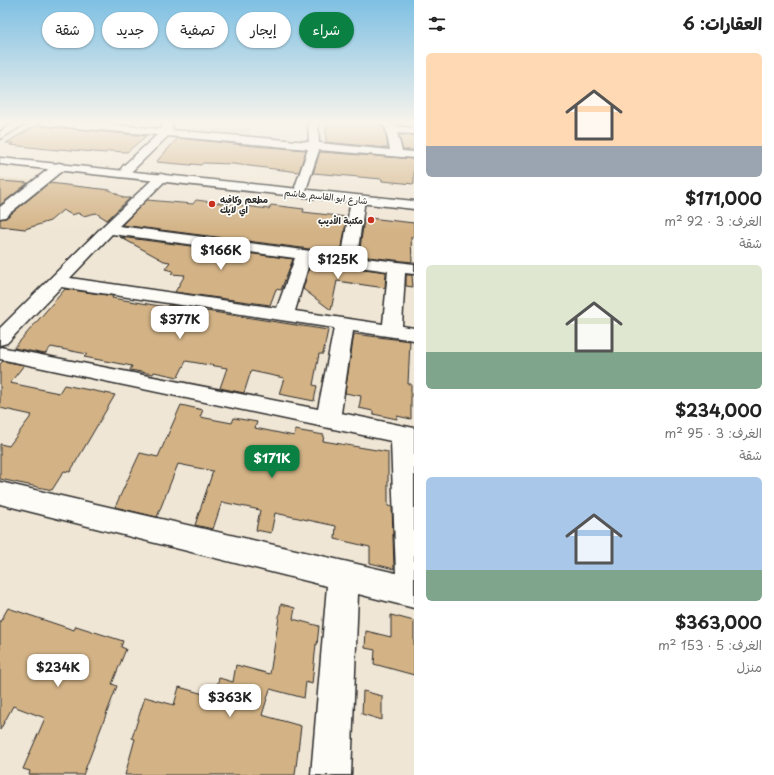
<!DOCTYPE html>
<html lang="ar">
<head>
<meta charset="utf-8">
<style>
  body { margin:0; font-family:"Playpen Sans","Playpen Sans Arabic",sans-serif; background:#f2f2f2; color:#222; direction:rtl; height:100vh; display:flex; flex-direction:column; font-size:15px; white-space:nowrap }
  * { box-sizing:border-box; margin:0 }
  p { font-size:13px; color:#767676 }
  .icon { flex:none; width:22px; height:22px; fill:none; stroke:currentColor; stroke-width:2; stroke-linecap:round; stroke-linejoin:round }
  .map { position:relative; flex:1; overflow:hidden; direction:ltr }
  .drawer { display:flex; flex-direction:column; background:#fff; width:360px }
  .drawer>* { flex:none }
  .hud { position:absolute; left:12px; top:12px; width:342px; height:36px; direction:rtl; display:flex; gap:8px }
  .price { position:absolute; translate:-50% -34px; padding:0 9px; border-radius:8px; background:#fff; color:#222; font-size:13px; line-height:26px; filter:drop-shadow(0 1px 2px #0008) }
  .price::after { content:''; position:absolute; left:50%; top:24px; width:12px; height:9px; margin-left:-6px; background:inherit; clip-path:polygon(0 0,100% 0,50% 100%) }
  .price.selected { background:#0b8043; color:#fff }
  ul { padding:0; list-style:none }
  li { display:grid; align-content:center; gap:8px; height:212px; padding:0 12px }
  li span { display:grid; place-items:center; height:124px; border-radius:6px; color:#555 }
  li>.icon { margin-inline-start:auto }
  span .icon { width:72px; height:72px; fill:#fffc; stroke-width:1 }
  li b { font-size:17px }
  h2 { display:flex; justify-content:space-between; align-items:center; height:48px; padding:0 12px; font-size:17px }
  .pill { padding:0 14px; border-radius:18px; background:#fff; box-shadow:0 1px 3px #0004; font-size:14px; line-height:36px }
  .pill.selected { background:#0b8043; color:#fff }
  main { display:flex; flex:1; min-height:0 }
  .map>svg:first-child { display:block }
  .built { fill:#e7d7bd }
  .building { fill:#d3b386; stroke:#2b2b2b }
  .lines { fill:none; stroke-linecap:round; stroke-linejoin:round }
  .minor-casing { stroke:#2b2b2b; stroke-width:3 }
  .major-casing { stroke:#2b2b2b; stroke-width:3 }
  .minor { fill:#fdfcf7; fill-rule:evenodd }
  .major { fill:#fdfcf7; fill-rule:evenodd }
  .poi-dot { fill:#c8321e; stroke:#fdfcf7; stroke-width:1.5 }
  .labels { text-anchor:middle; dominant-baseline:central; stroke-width:3.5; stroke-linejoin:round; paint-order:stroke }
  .far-street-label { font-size:9px; fill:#2b2b2b; stroke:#fdfcf7 }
  .far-poi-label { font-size:9px; font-weight:bold; fill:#2b2b2b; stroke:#fdfcf7; text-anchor:start }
</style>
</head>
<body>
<main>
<section class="drawer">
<h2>العقارات: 6<svg class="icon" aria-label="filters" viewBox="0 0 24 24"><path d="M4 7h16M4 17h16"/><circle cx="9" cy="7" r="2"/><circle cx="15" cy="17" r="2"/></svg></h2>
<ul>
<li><span style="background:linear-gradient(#ffd9b3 75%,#9aa5b1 0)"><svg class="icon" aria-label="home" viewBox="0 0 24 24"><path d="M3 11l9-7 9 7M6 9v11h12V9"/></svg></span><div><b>$171,000</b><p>الغرف: 3 · 92 m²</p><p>شقة</p></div></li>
<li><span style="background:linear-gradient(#dfe7d0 70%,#7fa58c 0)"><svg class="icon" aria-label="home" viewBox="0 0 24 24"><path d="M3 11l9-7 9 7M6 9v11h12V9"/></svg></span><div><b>$234,000</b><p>الغرف: 3 · 95 m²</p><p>شقة</p></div></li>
<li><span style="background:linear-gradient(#a9c7e8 75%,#7fa58c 0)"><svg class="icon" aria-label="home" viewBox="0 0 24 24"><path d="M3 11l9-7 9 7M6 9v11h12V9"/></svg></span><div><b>$363,000</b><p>الغرف: 5 · 153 m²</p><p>منزل</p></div></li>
</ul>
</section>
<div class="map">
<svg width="414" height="775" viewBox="0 0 414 775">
  <rect width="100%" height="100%" fill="#f0e6d5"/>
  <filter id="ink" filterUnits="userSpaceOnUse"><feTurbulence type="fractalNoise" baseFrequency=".025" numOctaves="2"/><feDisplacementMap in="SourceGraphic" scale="8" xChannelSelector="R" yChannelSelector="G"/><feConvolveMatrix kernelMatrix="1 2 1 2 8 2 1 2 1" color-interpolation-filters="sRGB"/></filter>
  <g filter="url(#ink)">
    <path class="built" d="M175,122H250V138L172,131Z
      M0,178L35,181L0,208Z"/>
    <path class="building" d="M326,122H379L385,130L388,148L326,142Z
      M40,125L43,126L146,136L127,152L108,151L106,153L60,149L58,150L10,145L13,143H6L33,127Z
      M399,135H414V150H403Z
      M178,138L253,146L306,150L299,172L233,164L203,163L201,165L192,164L191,165L156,162Z
      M320,152L414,159V184L382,181V179L313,173Z
      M0,181L28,183L0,205Z
      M49,183L110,190L124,198H130L107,220L96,213L83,216L78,213L72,215L63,210L50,221L25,229L0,226V219L6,218Z
      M147,200L193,204L196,200L269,209L271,205L304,209L303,212L347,217L341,253L122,225Z
      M369,218L414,223V237H411L412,262L359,256L364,219L369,220Z
      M120,237L293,259L281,290L276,289L270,305L175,292L185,275L171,274L173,271L165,269L170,262L164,261Z
      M311,262L386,272L385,288L337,281L331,310L303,289Z
      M406,275H412L413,287L406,286Z
      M65,289L113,296L112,298L166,307L168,305L328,330L323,354H319L313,385L317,386L314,401L279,394L284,378L251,371L244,393L220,388L227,368L186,361L178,377L154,372L153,374L130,370L132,366L84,357L87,354L51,347L45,354L14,348Z
      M354,334L410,341L408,384H411V419L397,416V419L373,414V411L359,408L361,396L345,393Z
      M3,361L24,365L10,383L59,393L64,385L115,395L70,472L64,471L52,490L0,479V444L9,446L32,415L0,408V364Z
      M181,405L203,410L200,417L232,423L234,418L257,422L255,428L294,436L295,430L324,435L323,441L388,452V506L392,507L394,569L370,563V547L335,539L336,526L275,513L271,533L256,530L260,510L222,502L213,529L195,525L213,471L178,464L157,517L115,507L140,453L158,457Z
      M281,604L295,608L293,619L319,626L317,645L316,644L312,684L306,682L304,698L270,689L262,715L301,726L295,775H125L135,739L132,738L145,697L174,705L179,687L214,697L219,678L233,682L236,665L270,674Z
      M8,608L74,630L76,626L123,641L121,647L126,649L112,684L117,686L83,775H29L30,771L23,769L45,718L13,706L0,730V622Z
      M391,615L414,621V675L374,664L375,650L365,648L366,631L391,637Z
      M363,691L382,696V720L362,714Z"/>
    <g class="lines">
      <g class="minor-casing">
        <path id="minor" d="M15,122H28L0,139V132Z
          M38,122H82L161,129L164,123L170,122L173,125L171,130L309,142L308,122H318L319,143L390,150L386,129L381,122H391L394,126L414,128V134L397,133L402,151L414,152V158L319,150L307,187L306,190H296L295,187L308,149L168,136L131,172H123L121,169L123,166L157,135L43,125Z
          M59,163L63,164L65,167L63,170L5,217L0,218V207L55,164Z
          M161,174L165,175L167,178L165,181L119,226L342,255L351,199L353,196H363L365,199L357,257L414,264V274L405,273L402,326L414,328V340L353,331L341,413L414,428V608L358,594L351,775H311L327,586L0,504V482L396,573L391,441L0,359V347L318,409L334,328L61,287L7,343L0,345V328L103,226L157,175ZM112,234L295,258L277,308L70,278ZM310,260L388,271L383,324L295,311Z"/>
      </g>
      <g class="major-casing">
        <path id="major" d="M0,158L414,201V209L0,164Z"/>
      </g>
      <use href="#minor" class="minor"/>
      <use href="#major" class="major"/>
    </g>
  </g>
  <linearGradient id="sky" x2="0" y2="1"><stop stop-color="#7ec0e3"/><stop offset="0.53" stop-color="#f8f4ec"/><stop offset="1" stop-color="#f8f4ec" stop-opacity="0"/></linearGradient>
  <rect width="414" height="231" fill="url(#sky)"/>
  <g class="poi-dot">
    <circle cx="212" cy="204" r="4"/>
    <circle cx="371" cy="220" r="4"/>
  </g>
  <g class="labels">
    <g class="far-street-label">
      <text transform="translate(326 196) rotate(6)">شارع ابو القاسم هاشم</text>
    </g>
    <g class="far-poi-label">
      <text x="220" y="199">مطعم وكافيه<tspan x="220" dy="10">اي لايك</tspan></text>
      <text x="363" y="220" text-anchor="end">مكتبة الأديب</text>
    </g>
  </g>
</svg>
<b class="price" style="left:221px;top:271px">$166K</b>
<b class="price" style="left:338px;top:280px">$125K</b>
<b class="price" style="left:180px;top:340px">$377K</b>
<b class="price selected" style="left:272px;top:479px">$171K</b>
<b class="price" style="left:58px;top:688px">$234K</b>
<b class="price" style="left:230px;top:718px">$363K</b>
<div class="hud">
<a class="pill selected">شراء</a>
<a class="pill">إيجار</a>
<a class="pill">تصفية</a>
<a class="pill">جديد</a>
<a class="pill">شقة</a>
</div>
</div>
</main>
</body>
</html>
